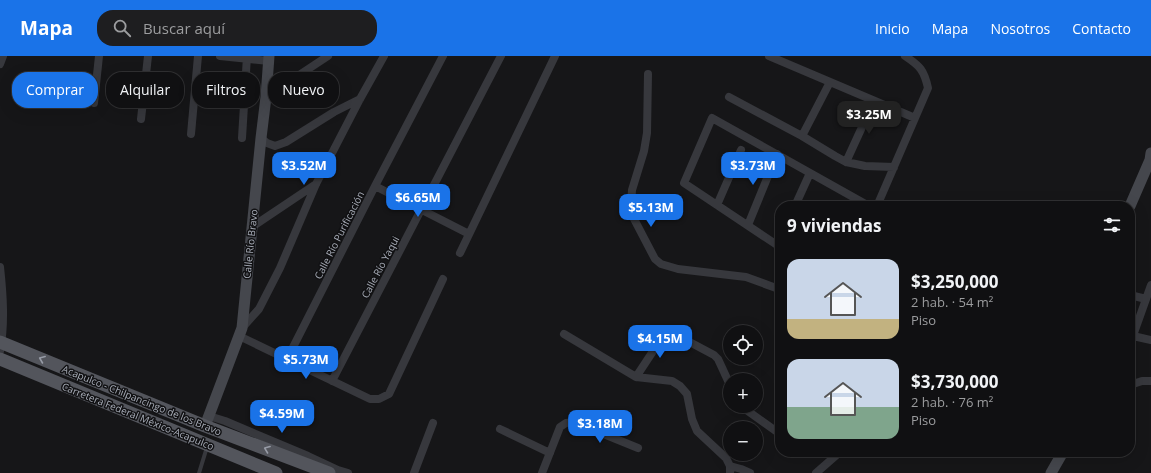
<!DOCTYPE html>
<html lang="es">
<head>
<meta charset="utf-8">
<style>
  body { margin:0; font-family:"Open Sans",sans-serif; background:#1e1e20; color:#f1f3f6; height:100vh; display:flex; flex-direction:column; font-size:15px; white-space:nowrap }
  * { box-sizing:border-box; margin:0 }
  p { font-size:13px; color:#9c9d9f }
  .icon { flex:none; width:22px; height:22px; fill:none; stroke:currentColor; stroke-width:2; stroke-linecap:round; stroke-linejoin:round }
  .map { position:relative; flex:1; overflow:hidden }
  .panel { position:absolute; left:775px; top:145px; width:360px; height:256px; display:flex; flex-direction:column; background:#101012; border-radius:16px; box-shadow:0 4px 16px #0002,0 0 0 1px #303032 }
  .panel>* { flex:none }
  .banner { position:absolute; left:12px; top:16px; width:380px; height:36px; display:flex; gap:8px }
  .fabs { position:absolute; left:723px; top:269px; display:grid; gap:8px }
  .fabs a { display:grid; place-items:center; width:40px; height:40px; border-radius:50%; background:#101012; box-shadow:0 4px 16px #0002,0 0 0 1px #303032; font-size:20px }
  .price { position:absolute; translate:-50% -34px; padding:0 9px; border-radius:8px; background:#1a73e8; color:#fff; font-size:13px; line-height:26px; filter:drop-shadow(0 1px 2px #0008) }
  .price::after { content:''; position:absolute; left:50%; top:24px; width:12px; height:9px; margin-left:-6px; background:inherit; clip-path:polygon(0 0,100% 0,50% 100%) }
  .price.on { background:#222; color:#fff }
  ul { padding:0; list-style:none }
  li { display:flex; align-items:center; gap:12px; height:100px; padding:0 12px }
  li span { display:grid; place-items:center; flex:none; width:112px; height:80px; border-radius:12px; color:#555 }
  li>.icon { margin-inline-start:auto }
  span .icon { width:48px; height:48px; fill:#fffc; stroke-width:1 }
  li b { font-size:17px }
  h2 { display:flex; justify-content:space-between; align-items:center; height:48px; padding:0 12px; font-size:17px }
  .chip { padding:0 14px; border-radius:16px; background:#101012; box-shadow:0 4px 16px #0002,0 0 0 1px #303032; font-size:14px; line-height:36px }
  .chip.on { background:#1a73e8; color:#fff }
  header { display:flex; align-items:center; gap:24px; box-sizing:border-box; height:56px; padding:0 20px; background:#1a73e8; color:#fff }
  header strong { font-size:19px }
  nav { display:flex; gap:22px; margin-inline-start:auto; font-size:14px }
  .search { width:280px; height:36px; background:#1e1e20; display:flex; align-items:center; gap:10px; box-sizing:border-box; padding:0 14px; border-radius:16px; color:#9c9d9f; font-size:15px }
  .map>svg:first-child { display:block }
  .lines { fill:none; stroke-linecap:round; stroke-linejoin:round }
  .lane { stroke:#37383d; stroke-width:4 }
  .street { stroke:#37383d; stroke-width:8 }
  .secondary { stroke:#45474d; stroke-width:11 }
  .primary { stroke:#53555c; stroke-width:13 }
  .oneway { stroke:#979ba6 }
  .labels { text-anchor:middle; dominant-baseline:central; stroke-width:3; stroke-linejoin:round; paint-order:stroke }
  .street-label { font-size:10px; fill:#a8adb8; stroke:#111113 }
</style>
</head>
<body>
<header>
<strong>Mapa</strong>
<div class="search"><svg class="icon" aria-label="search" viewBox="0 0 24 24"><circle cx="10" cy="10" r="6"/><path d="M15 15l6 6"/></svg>Buscar aquí</div>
<nav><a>Inicio</a><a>Mapa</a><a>Nosotros</a><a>Contacto</a></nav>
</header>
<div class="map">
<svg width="1151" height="417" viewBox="0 0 1151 417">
  <rect width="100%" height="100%" fill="#161618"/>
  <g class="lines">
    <path class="lane" d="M199,417L207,391"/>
    <path class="street" d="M220,0L269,5
      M769,0L915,62
      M0,8L3,0
      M648,18L647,77L644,95L632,134L631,150L633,161L655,203L661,208L678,213L746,221L776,232L780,236
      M266,41L328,0
      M729,41L802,80L835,100L846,106L865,110L894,111
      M94,47L99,0
      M141,63L148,0
      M191,78L198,0
      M802,80L830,26
      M242,82L247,0
      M261,82L267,87L275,90L286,86L334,56L360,43
      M846,106L874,45
      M375,130L469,178
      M717,149L741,94
      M795,150L810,117
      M877,150L928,32C924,14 920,10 905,0
      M748,169L777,98
      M252,171L316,128
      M780,191L684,127L712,62L869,150
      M460,197L555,0
      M0,211C3,239 5,267 0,295
      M1130,239L1146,243
      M242,272L259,253L280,212L316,128L360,43L384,0
      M564,278L636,321L672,325L680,330L687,338L692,363L697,375L726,402L730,410V417
      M239,280L370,343H379L389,338L443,223
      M1133,280L1151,284
      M1130,288L1151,229
      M287,303L375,130L443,0
      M636,321L667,274L714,299L718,303L730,329
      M332,325L501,0
      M1130,329L1142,325H1151
      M744,350L745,353L780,378
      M209,360L225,365L308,400L338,414L348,417
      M500,373L550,397
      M730,410L741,413L750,417
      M414,417L433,367
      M542,417L560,371L566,367L574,366L638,392
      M816,417L840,396"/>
    <path class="secondary" d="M1130,150L1150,104L1151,97
      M205,370L242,272L261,82L266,41L269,0
      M1051,417L1063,396"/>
    <path class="primary" d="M0,286L205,370L329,417
      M0,303L276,417"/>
  </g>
  <defs><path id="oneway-chevron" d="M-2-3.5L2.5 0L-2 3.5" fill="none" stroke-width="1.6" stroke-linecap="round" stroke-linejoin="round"/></defs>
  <g class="oneway">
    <use href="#oneway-chevron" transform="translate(42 303) rotate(-158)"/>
    <use href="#oneway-chevron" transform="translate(267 393) rotate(-159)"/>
  </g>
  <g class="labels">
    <g class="street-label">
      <text transform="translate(339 179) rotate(-63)">Calle Río Purificación</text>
      <text transform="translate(250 188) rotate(-84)">Calle Río Bravo</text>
      <text transform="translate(380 211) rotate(-62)">Calle Río Yaqui</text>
      <text transform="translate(142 344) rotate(22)">Acapulco - Chilpancingo de los Bravo</text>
      <text transform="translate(138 360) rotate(22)">Carretera Federal México-Acapulco</text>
    </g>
  </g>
</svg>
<div class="fabs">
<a><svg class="icon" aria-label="locate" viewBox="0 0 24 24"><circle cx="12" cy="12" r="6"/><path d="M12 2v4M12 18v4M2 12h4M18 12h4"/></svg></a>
<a>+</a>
<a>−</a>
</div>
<b class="price on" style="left:869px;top:79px">$3.25M</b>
<b class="price" style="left:304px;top:130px">$3.52M</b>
<b class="price" style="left:753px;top:130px">$3.73M</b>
<b class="price" style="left:418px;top:162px">$6.65M</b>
<b class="price" style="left:651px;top:172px">$5.13M</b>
<b class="price" style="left:660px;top:303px">$4.15M</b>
<b class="price" style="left:306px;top:324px">$5.73M</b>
<b class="price" style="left:282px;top:378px">$4.59M</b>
<b class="price" style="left:600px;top:388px">$3.18M</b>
<div class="banner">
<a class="chip on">Comprar</a>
<a class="chip">Alquilar</a>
<a class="chip">Filtros</a>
<a class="chip">Nuevo</a>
</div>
<section class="panel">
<h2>9 viviendas<svg class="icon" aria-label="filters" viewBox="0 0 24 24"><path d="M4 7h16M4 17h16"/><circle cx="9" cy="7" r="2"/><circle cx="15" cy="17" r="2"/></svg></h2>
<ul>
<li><span style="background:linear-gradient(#c9d6e8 75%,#c2b280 0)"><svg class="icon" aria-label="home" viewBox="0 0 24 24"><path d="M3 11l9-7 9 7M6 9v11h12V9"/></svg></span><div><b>$3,250,000</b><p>2 hab. · 54 m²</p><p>Piso</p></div></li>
<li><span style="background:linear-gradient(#c9d6e8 60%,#7fa58c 0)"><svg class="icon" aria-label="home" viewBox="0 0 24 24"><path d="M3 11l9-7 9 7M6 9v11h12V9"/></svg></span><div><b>$3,730,000</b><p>2 hab. · 76 m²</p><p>Piso</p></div></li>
</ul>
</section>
</div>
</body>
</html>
